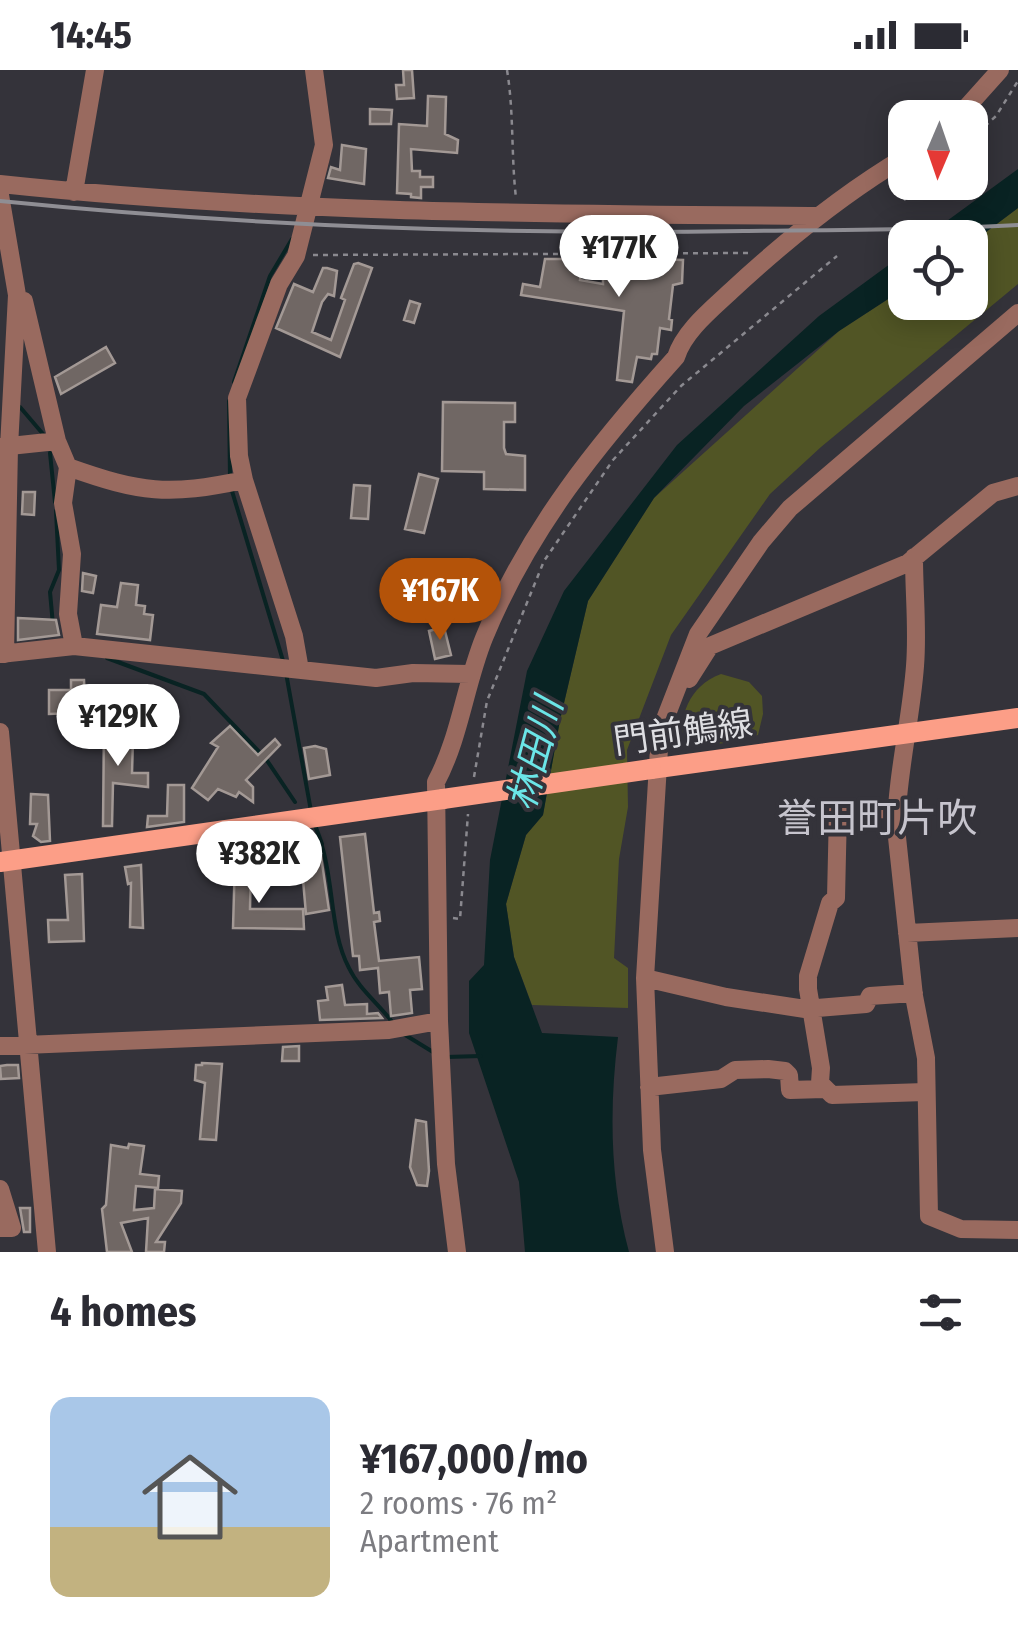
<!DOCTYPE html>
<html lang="en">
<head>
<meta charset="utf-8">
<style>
  body { margin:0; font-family:"Fira Sans Condensed","Noto Sans JP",sans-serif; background:#f2f2f3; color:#2b2b33; height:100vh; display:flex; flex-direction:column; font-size:38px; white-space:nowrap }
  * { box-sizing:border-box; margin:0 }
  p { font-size:32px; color:#7c7c81 }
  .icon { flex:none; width:55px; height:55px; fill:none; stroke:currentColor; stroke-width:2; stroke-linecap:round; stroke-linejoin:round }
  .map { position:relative; height:1182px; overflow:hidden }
  .side { display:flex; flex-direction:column; background:#fff; flex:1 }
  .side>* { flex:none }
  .needle { width:65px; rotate:182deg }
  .buttons { position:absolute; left:888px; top:30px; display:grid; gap:20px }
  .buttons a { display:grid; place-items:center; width:100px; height:100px; border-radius:20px; background:#fff; box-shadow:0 5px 25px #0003; font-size:50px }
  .price { position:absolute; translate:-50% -85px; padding:0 22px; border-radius:35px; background:#fff; color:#222; font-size:32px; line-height:65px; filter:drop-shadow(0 2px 5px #0008) }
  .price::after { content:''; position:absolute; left:50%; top:60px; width:30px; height:22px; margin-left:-15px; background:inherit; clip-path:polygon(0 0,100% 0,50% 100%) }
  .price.current { background:#b45309; color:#fff }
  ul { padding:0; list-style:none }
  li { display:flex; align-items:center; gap:30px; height:250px; padding:0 50px }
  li+li { border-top:2px solid #e1e1e2 }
  li span { display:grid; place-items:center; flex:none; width:280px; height:200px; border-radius:20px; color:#555 }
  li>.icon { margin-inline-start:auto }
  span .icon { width:120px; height:120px; fill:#fffc; stroke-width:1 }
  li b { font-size:42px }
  h2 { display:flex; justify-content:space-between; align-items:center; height:120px; padding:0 50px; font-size:42px }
  .status { display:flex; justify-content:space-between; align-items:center; height:70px; padding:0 50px; background:#fff; direction:ltr }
  .status svg { height:28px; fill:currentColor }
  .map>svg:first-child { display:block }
  .green { fill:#515525 }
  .water { fill:#092323 }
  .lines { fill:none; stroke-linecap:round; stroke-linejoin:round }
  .stream { stroke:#092323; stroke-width:4 }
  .building { fill:#706764; stroke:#a39995; stroke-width:2.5 }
  .path { stroke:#8a898f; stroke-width:2.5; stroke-dasharray:5 5; stroke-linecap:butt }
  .minor { stroke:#996a5f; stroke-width:18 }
  .major { stroke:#fc9e87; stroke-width:20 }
  .rail { stroke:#8f8e94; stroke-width:4 }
  .major-bridge { stroke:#fc9e87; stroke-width:20 }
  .labels { text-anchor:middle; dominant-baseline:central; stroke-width:8; stroke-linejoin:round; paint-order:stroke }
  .street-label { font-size:35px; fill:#dedee2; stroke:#34333a }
  .water-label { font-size:38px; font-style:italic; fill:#6be5e7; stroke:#34333a }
  .quarter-label { font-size:40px; fill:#c6c4cd; stroke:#34333a }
</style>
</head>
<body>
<div class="status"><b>14:45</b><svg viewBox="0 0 49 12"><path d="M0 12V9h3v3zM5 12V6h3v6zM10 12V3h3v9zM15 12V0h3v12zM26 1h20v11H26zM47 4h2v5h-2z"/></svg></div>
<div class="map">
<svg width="1018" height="1182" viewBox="0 0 1018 1182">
  <rect width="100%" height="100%" fill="#34333a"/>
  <path class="green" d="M1018,138V214L821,377L770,424L671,565L627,680L628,737L619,789L614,888L628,898V938L532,935L514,887L506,834L526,765L543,745L560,650L588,531L654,428L839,261L905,218V232H970V174Z
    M721,604L749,612L762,626L763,644L758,665L725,673L677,678C682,645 687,617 721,604Z"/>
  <path class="water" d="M1018,99V138L970,174V168L925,167Z
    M905,183V218L839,261L744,336L654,428L588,531L560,650L543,745L526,765L506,834L514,887L542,963L618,967C609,1040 610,1111 629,1182H525L519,1112L469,963V911L484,895L490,790L527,601L564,521L677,375L819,246Z"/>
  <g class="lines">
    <path class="stream" d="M234,312L270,206L292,169
      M229,331L230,407
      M20,337L43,364
      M50,383L55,432
      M232,421L284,594
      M53,555L50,522L59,500L56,441
      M107,588L204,624L266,689L295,732
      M286,603L311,741
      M315,755L322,774
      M322,776C334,815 330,862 349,898C359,919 379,934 393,953
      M402,963L433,982
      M446,987L481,986"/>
  </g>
  <path class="building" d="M403,0H412L414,28L397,29L396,15H404Z
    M428,26L446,27L445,64L458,70L457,83L411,79L412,101H420V107H433V117H421V128L411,127V124L397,123L399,54L427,56Z
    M370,39L392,40L391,54H370Z
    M342,75L366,79L364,114L328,108L331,97L340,100Z
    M614,188L635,191L634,197L653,198V189L683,190L682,213L673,215L669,249L672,250L671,260L660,258L657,284H652L651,289L637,287L632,312L617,310L624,241L521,225L523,214L540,217L545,189H583L580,210L603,214V207H612Z
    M358,193L372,198L340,287L276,258L294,214L313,222L323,198H327L337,201L334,226L328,224L322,232L312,262L331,270L345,230L341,228L354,194Z
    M410,231L420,234L414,253L404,250Z
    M106,277L115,293L61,324L55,307Z
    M443,332L515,333V352H504V378L506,384L525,386V420L484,419V402L442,401Z
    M419,404L438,409L424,463L405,459Z
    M354,415L370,416L368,449L351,448Z
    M23,422H35L34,445L22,444Z
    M83,503L96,506L93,523L82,521Z
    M121,513L138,515L136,535L145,536L144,544L153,545L150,570L97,564L101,535L117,537Z
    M18,548L56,550L59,565L18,570Z
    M444,557L451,585L435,589L429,561Z
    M71,610H84L85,630H72L73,643L49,644V620H71Z
    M104,655H118V669H133L132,703H148V717L113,713L112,756H103Z
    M230,656L258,685L275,669L280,675L246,710L253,717V732L239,722L236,727L218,719L208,730L192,718L218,677L211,673Z
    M315,676L326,679L330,705L309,709L304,678Z
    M168,715H184V752L147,757L148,746H167Z
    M31,724L48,725L50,771L41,772L33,766L37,754H30Z
    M365,764L374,843L379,842L380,851L374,852L379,891L419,887L422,919L410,920L412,943L391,946L389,922L380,923L378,898L360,900L359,886H353L340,767Z
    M293,768L300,784L270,788L268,771Z
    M321,786L329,840L306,844L301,787Z
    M235,789H251L250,839H303L304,859L233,858Z
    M141,795L143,858L130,857L131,813L128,814L125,797Z
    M82,804L84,871L49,872L48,850H68L65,805Z
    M342,915L345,935L367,934V944L378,943L382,948L320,950L318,931L328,930L326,917Z
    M299,976V991H282L283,977Z
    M202,993L222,994L216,1070L200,1069L205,1013L195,1010L196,995H202Z
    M7,995H18L19,1008L1,1009L0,996Z
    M416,1050L426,1052L429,1101L427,1116L417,1115L410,1097Z
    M129,1074L144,1076L140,1104L159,1106L158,1118L136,1116L134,1140L154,1138L155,1119L182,1121L181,1133L156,1172H165L164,1182H146L148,1148L121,1153L132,1182H107L102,1139L106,1135L111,1075L128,1078Z
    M20,1138H30V1162H24Z"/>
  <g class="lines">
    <path class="path" d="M507,0C514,42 511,85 516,128
      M970,70L996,46L1018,11
      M904,130L923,112
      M313,185L750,183
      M474,707L487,631L544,491L613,390L681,316L837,186
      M453,848L460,849L468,744"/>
    <path class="minor" d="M957,48L1000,0
      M0,114C271,143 543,144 815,146
      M74,122L95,0
      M0,125L17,225L9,377L5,584
      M24,231L57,371
      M0,377L57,371L68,397L63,433L72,484L68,544L74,576
      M68,397C141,423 168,426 244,410
      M914,487C914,524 918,560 915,596C911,650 897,704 896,758L914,926L926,988L929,1146L961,1159L1018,1160
      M0,584L74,576L376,608L413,603L470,604
      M300,600L294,566L244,410L239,386L237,328L279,214L296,186L324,75L314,0
      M689,609L710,576L908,493L993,423L1018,416
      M0,662L47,1182
      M897,739L838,740L836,828L830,833L808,906V919L821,998L820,1013L832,1025L925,1022
      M907,863L1018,858
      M645,908L726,927L805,939L866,934L870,926L914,923
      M0,976L389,960L439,951
      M649,1017L721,1009L735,1000L768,999L785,1001L789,1005L790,1020L824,1019
      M0,1119L12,1158H0
      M457,1182L446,1094L439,951L436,712C460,667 465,615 484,568C529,458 598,374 676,287C684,261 712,239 731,221C786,170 841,125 905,87
      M665,1182L652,1080L645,908L660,662L698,564L761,472L790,438L1018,243"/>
    <path class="major" d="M651,699L1018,648
      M0,792L443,729"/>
    <path class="rail" d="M0,131C247,156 496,165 744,161C836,160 927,160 1018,155"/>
    <path class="major-bridge" d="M443,729L651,699"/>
  </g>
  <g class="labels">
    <g class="street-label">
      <text transform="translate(683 662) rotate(-8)">門前鵤線</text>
    </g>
    <g class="water-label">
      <text transform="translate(535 684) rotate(-75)">林田川</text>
    </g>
    <g class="quarter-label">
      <text x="877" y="749">誉田町片吹</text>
    </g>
  </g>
</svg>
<div class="buttons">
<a><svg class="needle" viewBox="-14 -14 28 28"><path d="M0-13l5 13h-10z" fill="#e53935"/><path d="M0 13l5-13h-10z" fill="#7c7c81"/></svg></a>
<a><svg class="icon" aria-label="locate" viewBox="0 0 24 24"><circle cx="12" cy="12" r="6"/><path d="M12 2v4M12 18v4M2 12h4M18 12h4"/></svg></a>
</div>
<b class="price" style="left:619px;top:230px">¥177K</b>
<b class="price current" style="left:440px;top:573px">¥167K</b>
<b class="price" style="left:118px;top:699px">¥129K</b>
<b class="price" style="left:259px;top:836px">¥382K</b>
</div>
<section class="side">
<h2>4 homes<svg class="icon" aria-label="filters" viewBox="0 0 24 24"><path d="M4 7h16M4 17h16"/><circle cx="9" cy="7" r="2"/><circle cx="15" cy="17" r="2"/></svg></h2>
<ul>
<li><span style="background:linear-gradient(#a9c7e8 65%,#c2b280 0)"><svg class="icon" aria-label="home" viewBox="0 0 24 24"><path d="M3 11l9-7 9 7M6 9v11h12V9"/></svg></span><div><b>¥167,000/mo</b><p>2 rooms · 76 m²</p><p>Apartment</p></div></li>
</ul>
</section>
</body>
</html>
